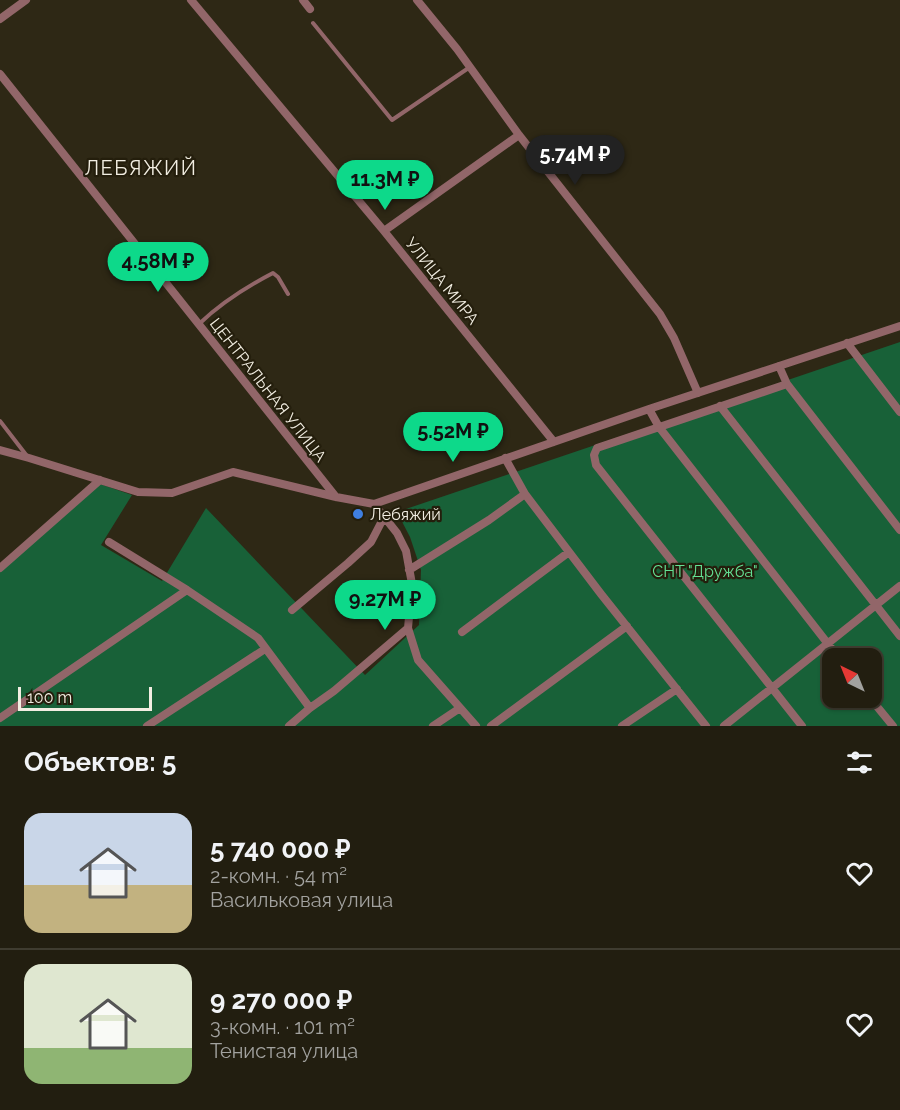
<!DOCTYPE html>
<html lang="ru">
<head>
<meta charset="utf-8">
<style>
  body { margin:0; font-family:Raleway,sans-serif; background:#2a2719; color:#f1f3f6; height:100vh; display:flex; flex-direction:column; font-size:22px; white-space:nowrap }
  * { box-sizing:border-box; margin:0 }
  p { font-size:20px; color:#a2a29f }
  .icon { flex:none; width:33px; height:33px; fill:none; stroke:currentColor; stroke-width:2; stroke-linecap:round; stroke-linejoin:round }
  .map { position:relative; height:726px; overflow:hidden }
  .drawer { display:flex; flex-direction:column; background:#221e10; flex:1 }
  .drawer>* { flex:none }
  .needle { width:39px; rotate:317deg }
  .controls { position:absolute; left:822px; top:648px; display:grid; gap:12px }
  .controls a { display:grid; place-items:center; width:60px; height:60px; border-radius:12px; background:#221e10; box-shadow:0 2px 4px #0004,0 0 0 2px #3f3c30; font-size:30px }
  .scale { position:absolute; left:18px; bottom:15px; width:134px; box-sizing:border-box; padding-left:6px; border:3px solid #f2eee2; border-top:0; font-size:16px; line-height:21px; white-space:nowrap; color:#f2eee2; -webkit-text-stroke:4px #241e0c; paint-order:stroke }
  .price { position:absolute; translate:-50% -51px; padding:0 14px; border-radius:21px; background:#0dd98a; color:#111; font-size:20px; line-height:39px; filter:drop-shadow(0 2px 3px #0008) }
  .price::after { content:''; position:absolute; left:50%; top:36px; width:18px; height:14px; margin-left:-9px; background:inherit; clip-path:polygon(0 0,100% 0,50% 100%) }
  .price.selected { background:#222; color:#fff }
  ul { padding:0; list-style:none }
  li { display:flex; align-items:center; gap:18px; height:150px; padding:0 24px }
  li+li { border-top:2px solid #3f3c30 }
  li span { display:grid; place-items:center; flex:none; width:168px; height:120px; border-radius:18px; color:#555 }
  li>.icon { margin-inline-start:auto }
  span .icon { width:72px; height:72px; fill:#fffc; stroke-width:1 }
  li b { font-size:26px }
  h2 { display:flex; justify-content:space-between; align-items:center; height:72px; padding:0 24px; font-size:26px }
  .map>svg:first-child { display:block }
  .green { fill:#186138; fill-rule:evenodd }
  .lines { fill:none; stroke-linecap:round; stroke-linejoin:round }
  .lane { stroke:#926669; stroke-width:4 }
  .street { stroke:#926669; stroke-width:8 }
  .shop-dot { fill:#3f7fe0; stroke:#241e0c; stroke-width:2 }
  .labels { text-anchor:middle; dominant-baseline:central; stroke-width:4.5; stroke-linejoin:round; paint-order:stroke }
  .street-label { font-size:16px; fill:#f2eee2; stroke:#241e0c }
  .poi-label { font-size:16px; fill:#f2eee2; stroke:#241e0c; text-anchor:start }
  .park-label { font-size:16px; fill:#64e194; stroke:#241e0c }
  .quarter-label { font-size:20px; letter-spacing:1.5px; fill:#f2eee2; stroke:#241e0c }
</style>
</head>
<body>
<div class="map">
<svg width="900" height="726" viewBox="0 0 900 726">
  <rect width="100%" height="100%" fill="#2e2815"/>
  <path class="green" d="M900,342V726H0V569L97,483L132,495L101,545L162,581L206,508L365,675L419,625L421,570L410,537L397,512ZM832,658H872V698H832Z"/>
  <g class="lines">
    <path class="lane" d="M313,23L392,120L470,67
      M199,324C221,303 246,287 273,273L278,277L288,294
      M0,421L27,456"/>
    <path class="street" d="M191,0L384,231L554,442
      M303,0L310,9
      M417,0L457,49L519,135L660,314L674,338L698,393
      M0,19L26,0
      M0,74L336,497
      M384,231L519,135
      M847,343L900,412
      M779,366L787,384
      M720,406L900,636
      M649,409L659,427L839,658
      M0,450L29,458L138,492L172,493L233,472L336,497L374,504L649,409L900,326
      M505,458L525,494L601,594L706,726
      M109,542L187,590L258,638L310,708
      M0,568L100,480
      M409,570L489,520L525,494
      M292,610L348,563L371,542L384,517
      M408,628L418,660L476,726
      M462,632L569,552
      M870,698L893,726
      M0,718L187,590
      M147,726L265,649
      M289,726L310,708L334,691L408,628L412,584L406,551L397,533L374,504
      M433,726L460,708
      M491,726L627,626
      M622,726L677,689
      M724,726L900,586
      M802,726L596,465L594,455L597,448L787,384L900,530"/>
  </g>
  <circle class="shop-dot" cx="358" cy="514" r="6"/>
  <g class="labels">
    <g class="street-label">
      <text transform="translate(442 281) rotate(51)">УЛИЦА МИРА</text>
      <text transform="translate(268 390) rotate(52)">ЦЕНТРАЛЬНАЯ УЛИЦА</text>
    </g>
    <g class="poi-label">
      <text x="370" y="514">Лебяжий</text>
    </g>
    <g class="park-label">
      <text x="705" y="571">СНТ "Дружба"</text>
    </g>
    <g class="quarter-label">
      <text x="141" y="168">ЛЕБЯЖИЙ</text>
    </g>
  </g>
</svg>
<div class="controls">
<a><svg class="needle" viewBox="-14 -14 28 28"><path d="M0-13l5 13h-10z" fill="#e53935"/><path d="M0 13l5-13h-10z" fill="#a2a29f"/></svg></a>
</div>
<div class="scale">100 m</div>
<b class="price selected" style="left:575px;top:186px">5.74M ₽</b>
<b class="price" style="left:385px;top:211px">11.3M ₽</b>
<b class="price" style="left:158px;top:293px">4.58M ₽</b>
<b class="price" style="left:453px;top:463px">5.52M ₽</b>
<b class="price" style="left:385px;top:631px">9.27M ₽</b>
</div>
<section class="drawer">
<h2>Объектов: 5<svg class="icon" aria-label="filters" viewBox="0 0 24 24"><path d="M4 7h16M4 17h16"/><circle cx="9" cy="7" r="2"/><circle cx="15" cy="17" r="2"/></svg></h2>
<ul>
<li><span style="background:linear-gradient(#c9d6e8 60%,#c2b280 0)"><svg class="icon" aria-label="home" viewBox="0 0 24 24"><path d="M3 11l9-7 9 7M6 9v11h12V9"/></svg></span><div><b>5 740 000 ₽</b><p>2-комн. · 54 m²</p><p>Васильковая улица</p></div><svg class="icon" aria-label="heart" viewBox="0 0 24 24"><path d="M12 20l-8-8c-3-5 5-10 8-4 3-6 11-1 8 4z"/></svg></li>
<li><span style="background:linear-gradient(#dfe7d0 70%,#8fb573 0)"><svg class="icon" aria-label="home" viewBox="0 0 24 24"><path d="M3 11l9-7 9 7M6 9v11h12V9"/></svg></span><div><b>9 270 000 ₽</b><p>3-комн. · 101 m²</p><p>Тенистая улица</p></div><svg class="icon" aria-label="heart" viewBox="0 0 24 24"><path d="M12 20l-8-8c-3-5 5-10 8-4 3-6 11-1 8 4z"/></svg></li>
</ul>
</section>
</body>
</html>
